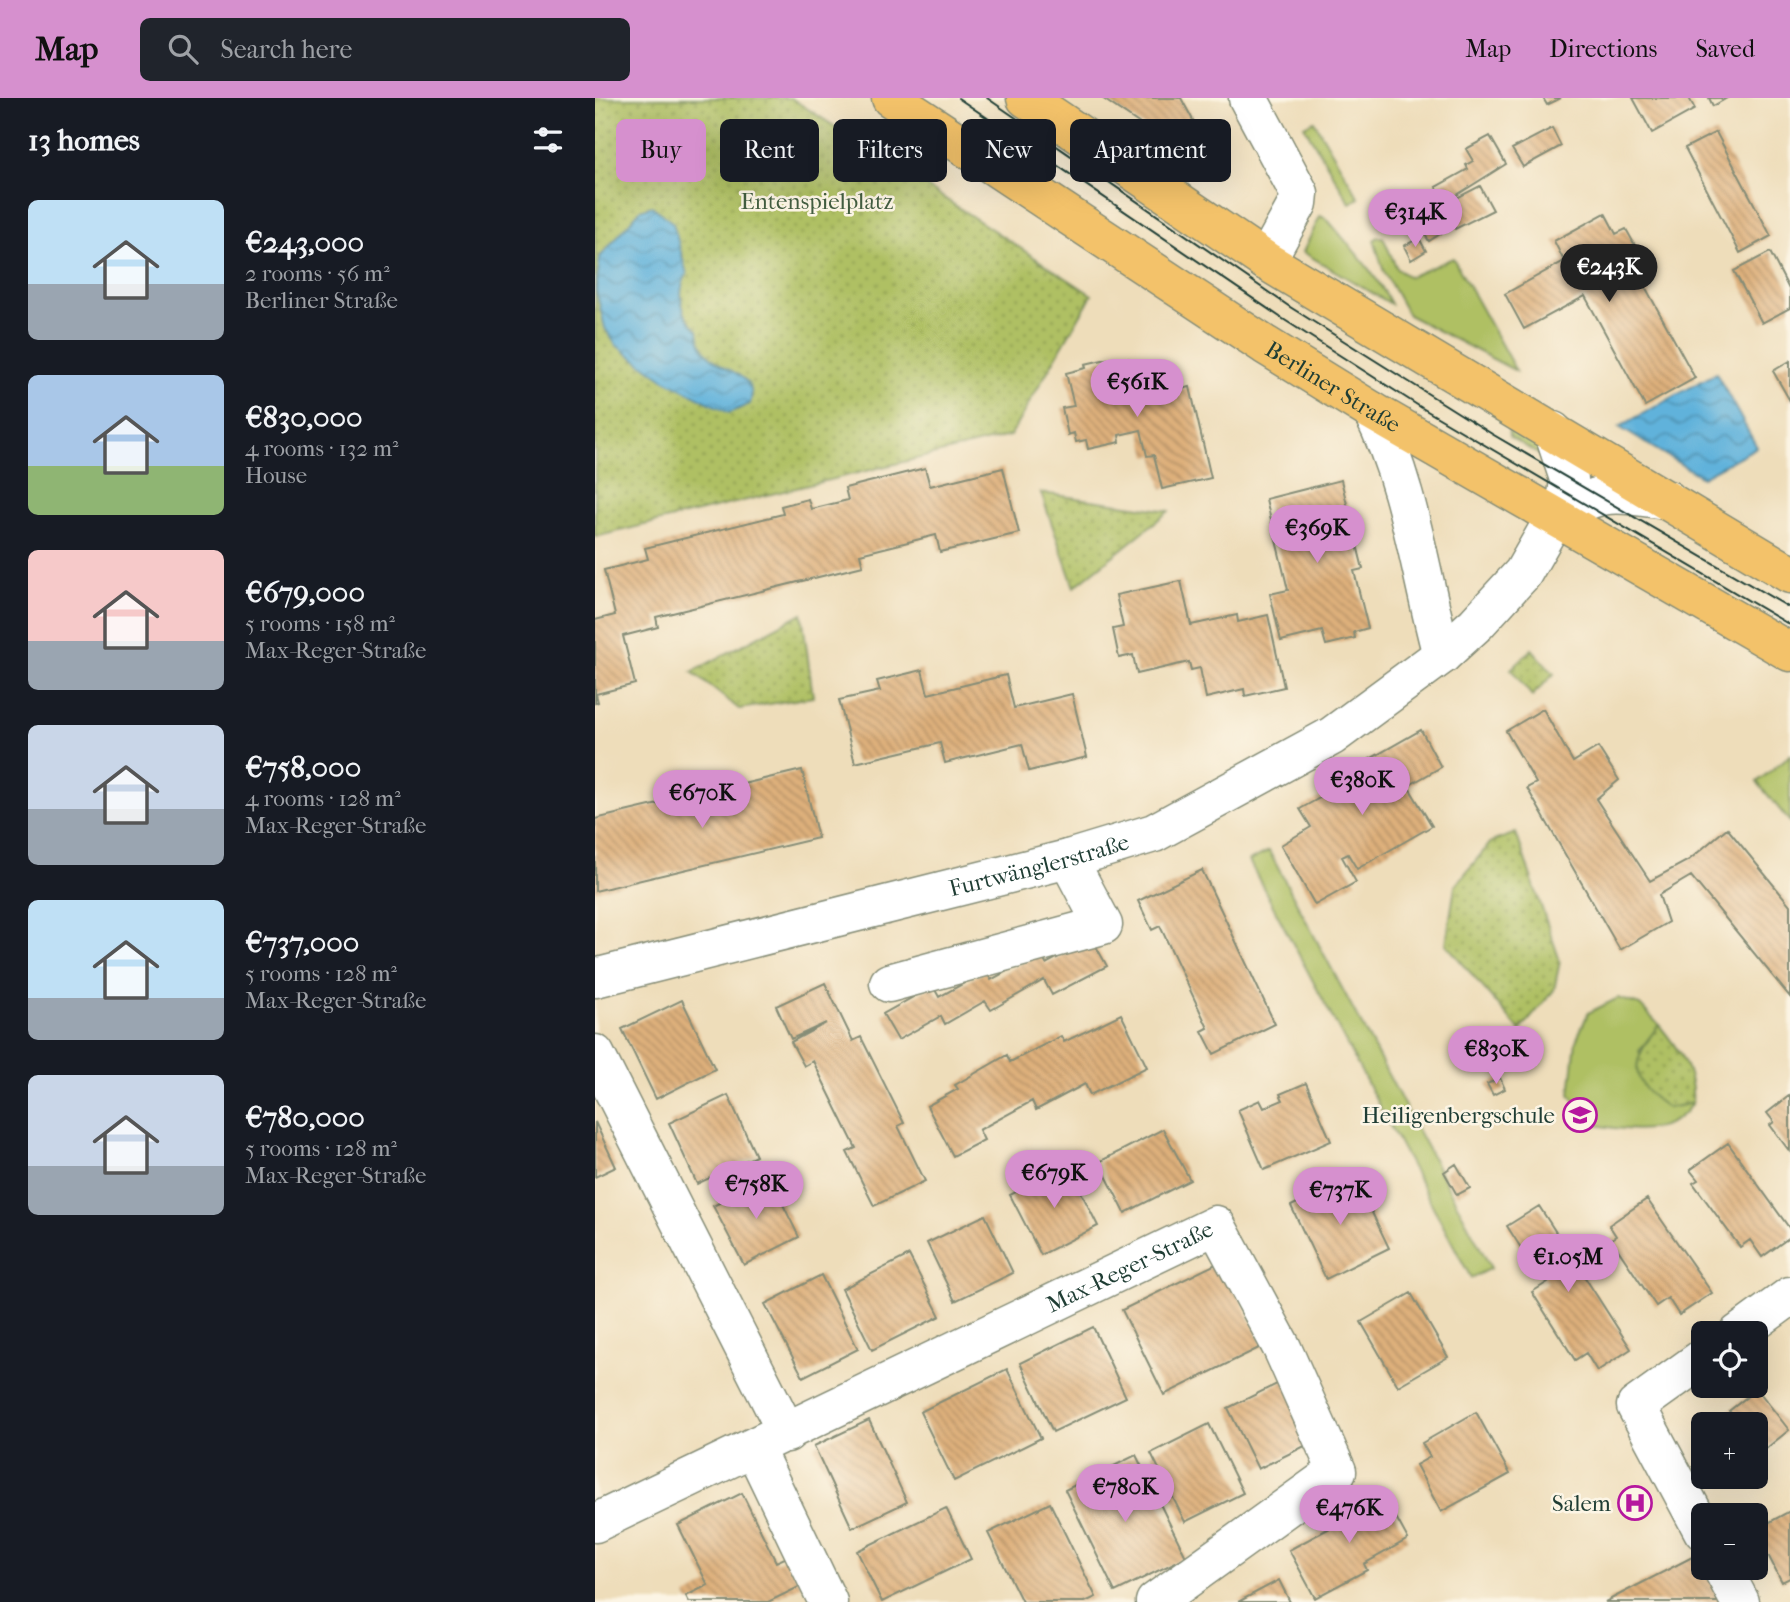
<!DOCTYPE html>
<html lang="en">
<head>
<meta charset="utf-8">
<style>
  body { margin:0; font-family:"IM FELL French Canon",serif; background:#20242c; color:#f1f3f6; height:100vh; display:flex; flex-direction:column; font-size:26px; white-space:nowrap }
  * { box-sizing:border-box; margin:0 }
  p { font-size:23px; color:#9ea1a6 }
  .icon { flex:none; width:38px; height:38px; fill:none; stroke:currentColor; stroke-width:2; stroke-linecap:round; stroke-linejoin:round }
  .map { position:relative; flex:1; overflow:hidden }
  .details { display:flex; flex-direction:column; background:#171b24; width:595px }
  .details>* { flex:none }
  .hud { position:absolute; left:21px; top:21px; width:665px; height:63px; display:flex; gap:14px }
  .controls { position:absolute; left:1096px; top:1223px; display:grid; gap:14px }
  .controls a { display:grid; place-items:center; width:77px; height:77px; border-radius:10px; background:#171b24; box-shadow:0 7px 28px #0002; font-size:35px }
  .price { position:absolute; translate:-50% -60px; padding:0 16px; border-radius:24px; background:#d690ce; color:#111; font-size:23px; line-height:46px; filter:drop-shadow(0 2px 4px #0008) }
  .price::after { content:''; position:absolute; left:50%; top:42px; width:21px; height:16px; margin-left:-10px; background:inherit; clip-path:polygon(0 0,100% 0,50% 100%) }
  .price.current { background:#222; color:#fff }
  ul { padding:0; list-style:none }
  li { display:flex; align-items:center; gap:21px; height:175px; padding:0 28px }
  li span { display:grid; place-items:center; flex:none; width:196px; height:140px; border-radius:10px; color:#555 }
  li>.icon { margin-inline-start:auto }
  span .icon { width:84px; height:84px; fill:#fffc; stroke-width:1 }
  li b { font-size:30px }
  h2 { display:flex; justify-content:space-between; align-items:center; height:84px; padding:0 28px; font-size:30px }
  .chip { padding:0 24px; border-radius:10px; background:#171b24; box-shadow:0 7px 28px #0002; font-size:24px; line-height:63px }
  .chip.current { background:#d690ce; color:#111 }
  header { display:flex; align-items:center; gap:42px; box-sizing:border-box; height:98px; padding:0 35px; background:#d690ce; color:#111 }
  header strong { font-size:33px }
  nav { display:flex; gap:38px; margin-inline-start:auto; font-size:24px }
  .search { width:490px; height:63px; background:#20242c; display:flex; align-items:center; gap:18px; box-sizing:border-box; padding:0 24px; border-radius:10px; color:#9ea1a6; font-size:26px }
  main { display:flex; flex:1; min-height:0 }
  .map>svg:first-child { display:block }
  .green { fill:#afc063; stroke:#677e4c; stroke-width:2 }
  .park { fill:url(#park-dots); stroke:#677e4c; stroke-width:2 }
  .water { fill:url(#water-waves); stroke:#407888; stroke-width:2 }
  .building { fill:url(#building-back-hatch) }
  .lines { fill:none; stroke-linecap:round; stroke-linejoin:round }
  .minor-casing { stroke:#868d77; stroke-width:41 }
  .major-casing { stroke:#868d77; stroke-width:41 }
  .minor { stroke:#fff; stroke-width:38 }
  .major { stroke:#f3c26a; stroke-width:38 }
  .tram { stroke:#1f3d34; stroke-width:2 }
  .labels { text-anchor:middle; dominant-baseline:central; stroke-width:5; stroke-linejoin:round; paint-order:stroke }
  .park-label { font-size:23px; fill:#435e40; stroke:#fcf5e5 }
  .street-label { font-size:23px; fill:#1f3d34; stroke:#fcf5e5 }
  .poi-label { font-size:23px; fill:#1f3d34; stroke:#fcf5e5; text-anchor:end }
</style>
</head>
<body>
<header>
<strong>Map</strong>
<div class="search"><svg class="icon" aria-label="search" viewBox="0 0 24 24"><circle cx="10" cy="10" r="6"/><path d="M15 15l6 6"/></svg>Search here</div>
<nav><a>Map</a><a>Directions</a><a>Saved</a></nav>
</header>
<main>
<section class="details">
<h2>13 homes<svg class="icon" aria-label="filters" viewBox="0 0 24 24"><path d="M4 7h16M4 17h16"/><circle cx="9" cy="7" r="2"/><circle cx="15" cy="17" r="2"/></svg></h2>
<ul>
<li><span style="background:linear-gradient(#bfe0f5 60%,#9aa5b1 0)"><svg class="icon" aria-label="home" viewBox="0 0 24 24"><path d="M3 11l9-7 9 7M6 9v11h12V9"/></svg></span><div><b>€243,000</b><p>2 rooms · 56 m²</p><p>Berliner Straße</p></div></li>
<li><span style="background:linear-gradient(#a9c7e8 65%,#8fb573 0)"><svg class="icon" aria-label="home" viewBox="0 0 24 24"><path d="M3 11l9-7 9 7M6 9v11h12V9"/></svg></span><div><b>€830,000</b><p>4 rooms · 132 m²</p><p>House</p></div></li>
<li><span style="background:linear-gradient(#f6c9c9 65%,#9aa5b1 0)"><svg class="icon" aria-label="home" viewBox="0 0 24 24"><path d="M3 11l9-7 9 7M6 9v11h12V9"/></svg></span><div><b>€679,000</b><p>5 rooms · 158 m²</p><p>Max-Reger-Straße</p></div></li>
<li><span style="background:linear-gradient(#c9d6e8 60%,#9aa5b1 0)"><svg class="icon" aria-label="home" viewBox="0 0 24 24"><path d="M3 11l9-7 9 7M6 9v11h12V9"/></svg></span><div><b>€758,000</b><p>4 rooms · 128 m²</p><p>Max-Reger-Straße</p></div></li>
<li><span style="background:linear-gradient(#bfe0f5 70%,#9aa5b1 0)"><svg class="icon" aria-label="home" viewBox="0 0 24 24"><path d="M3 11l9-7 9 7M6 9v11h12V9"/></svg></span><div><b>€737,000</b><p>5 rooms · 128 m²</p><p>Max-Reger-Straße</p></div></li>
<li><span style="background:linear-gradient(#c9d6e8 65%,#9aa5b1 0)"><svg class="icon" aria-label="home" viewBox="0 0 24 24"><path d="M3 11l9-7 9 7M6 9v11h12V9"/></svg></span><div><b>€780,000</b><p>5 rooms · 128 m²</p><p>Max-Reger-Straße</p></div></li>
</ul>
</section>
<div class="map">
<svg width="1195" height="1504" viewBox="0 0 1195 1504">
  <defs>
    <pattern id="park-dots" width="8" height="8" patternUnits="userSpaceOnUse" patternTransform="scale(1.75)"><rect width="8" height="8" fill="#afc063"/><path d="M2 2h.1M6 6h.1" fill="none" stroke="#8e9d52" stroke-width="1.8" stroke-linecap="round"/></pattern>
    <pattern id="water-waves" width="16" height="10" patternUnits="userSpaceOnUse" patternTransform="scale(1.75)"><rect width="16" height="10" fill="#60b2db"/><path d="M0 5q4-4 8 0t8 0" fill="none" stroke="#4f92b2"/></pattern>
    <pattern id="building-back-hatch" width="6" height="6" patternUnits="userSpaceOnUse" patternTransform="scale(1.75)"><rect width="6" height="6" fill="#deb07b"/><path d="M-1 5l2 2M0 0l6 6M5-1l2 2" fill="none" stroke="#b39066"/></pattern>
  </defs>
  <rect width="100%" height="100%" fill="#fcf5e5"/>
  <filter id="ink" filterUnits="userSpaceOnUse"><feTurbulence type="fractalNoise" baseFrequency=".0143" numOctaves="2"/><feDisplacementMap in="SourceGraphic" scale="14" xChannelSelector="R" yChannelSelector="G"/><feConvolveMatrix kernelMatrix="1 2 1 2 8 2 1 2 1" color-interpolation-filters="sRGB"/></filter>
  <filter id="wash" filterUnits="userSpaceOnUse"><feTurbulence type="fractalNoise" baseFrequency=".00686" numOctaves="4" result="noise"/><feDisplacementMap in="SourceGraphic" scale="28" xChannelSelector="R" yChannelSelector="G"/><feGaussianBlur stdDeviation="1.57" result="paint"/><feColorMatrix in="noise" values="0 0 0 0 0 0 0 0 0 0 0 0 0 0 0 0 0 1.4 0 .05"/><feComposite in="paint" operator="in"/></filter>
  <g filter="url(#wash)">
    <rect width="100%" height="100%" fill="#eeddba"/>
    <path class="green" d="M719,23L764,100L755,105L709,28Z
      M725,118L732,121C754,148 781,175 796,206L708,154Z
      M783,139H788L802,171L814,179L858,160L921,273L813,217L789,174L779,142Z
      M914,331L945,343L948,359L915,339Z
      M1195,657V724L1162,684Z
      M674,753L896,1170L876,1180L654,763Z
      M1023,900L1045,907L1064,927L1044,953L1073,1010L1097,1005C1076,1040 1030,1033 996,1026L975,996L981,943L993,915Z"/>
    <path class="park" d="M0,0H196L497,197L415,338L0,439Z
      M446,395L574,413L479,489Z
      M207,515L218,599L144,611L97,574Z
      M937,551L959,576L937,598L916,571Z
      M921,735L965,863L959,892L925,933L851,846L860,788L896,744Z
      M1064,927C1083,950 1100,974 1097,1005L1073,1010C1031,983 1036,962 1064,927Z"/>
    <path class="water" d="M57,108L78,125L92,176C81,195 86,218 103,232C105,277 167,267 155,306L134,315L68,281L21,247L10,230L1,192L5,159L45,112Z
      M1121,275L1162,349L1107,379L1024,329Z"/>
    <g id="blocks">
      <path class="building" d="M507,0H586L606,37L586,54Z
        M948,0H966L952,7Z
        M1038,0H1094L1100,11L1057,35Z
        M1114,0H1132L1118,8Z
        M957,30L966,48L928,69L917,51Z
        M1121,34L1176,138L1145,155L1090,50Z
        M895,38L911,66L849,105L841,89L873,71L871,67L878,63L871,51Z
        M885,88L898,112L860,131L848,107Z
        M821,103L838,114L842,112L853,131L834,143L822,123L824,122L819,105Z
        M1010,115L1021,136L1031,131L1051,167L1041,172L1100,280L1050,308L990,198L929,231L910,196L969,163L959,143Z
        M824,140L831,153L816,162L809,148Z
        M1175,154L1195,193V210L1167,225L1139,173Z
        M512,261L514,269L533,261L536,274L546,271L552,299L595,289L616,380L567,391L559,357L552,358L546,332L524,337L525,344L493,351L491,342L481,344L479,335L473,337L467,310L479,308L471,275L491,270L490,266Z
        M1195,263V303L1178,273Z
        M330,370L335,388L408,370L424,435L345,454L341,437L265,456L268,468L61,519L63,529L28,538L40,586L1,596L3,604L0,605V522L20,517L9,472L53,461L50,450L188,416L186,408L213,401L216,411L253,402L250,390Z
        M746,382L768,471L759,473L773,530L759,534L760,540L731,547L727,533L686,543L675,496L693,492L671,401Z
        M586,483L596,527L642,517L643,524L673,517L689,589L650,598L649,591L611,600L605,570L596,572L594,564L542,576L538,557L524,560L518,531L528,529L521,497Z
        M327,572L333,596L411,577L419,610L477,596L492,659L434,673L427,646L350,665L345,645L260,665L244,602L285,593L282,583Z
        M948,611L978,664L1003,649L1024,682L1001,701L1055,783L1094,762L1132,730L1195,807V899L1096,778L1064,797L1073,824L1025,852L932,690L941,685L911,633Z
        M826,632L846,669L813,688L837,728L762,771L753,756L747,759L761,784L720,807L686,747L716,729L705,711L744,689L740,681Z
        M207,672L223,740L0,793V721Z
        M607,772L680,926L619,956L607,933L613,930L565,828L557,832L543,803Z
        M497,841L512,868L457,897L449,882L396,912L390,903L350,926L346,918L303,942L288,916L338,888L344,899L391,873L396,882L445,855L451,866Z
        M230,885L258,943L266,939L309,1025L303,1028L330,1083L279,1108L252,1054L261,1050L218,963L209,968L196,944L231,925L196,941L181,908Z
        M87,902L120,971L61,1001L27,931Z
        M526,916L552,969L495,997L490,986L441,1012L437,1003L384,1032L389,1042L358,1058L332,1008L363,991L360,987L412,957L415,964L466,938L469,944Z
        M905,980L910,991L898,997L892,986Z
        M711,985L736,1043L669,1072L643,1012L665,1002L669,1010L688,1002L685,996Z
        M133,997L161,1058L102,1086L74,1025Z
        M1195,997V1054L1175,1027L1179,1024L1172,1015Z
        M0,1024L21,1069L0,1079Z
        M568,1031L595,1082L530,1115L504,1064Z
        M1133,1045L1195,1131V1139L1167,1159L1155,1142L1145,1149L1098,1085L1103,1082L1095,1072Z
        M861,1066L875,1090L862,1097L849,1074Z
        M473,1068L503,1128L446,1157L415,1097Z
        M759,1077L794,1150L731,1181L696,1108Z
        M175,1080L204,1139L149,1167L118,1108Z
        M1052,1101L1117,1195L1084,1217L1073,1200L1061,1208L1016,1141L1021,1138L1014,1127Z
        M944,1108L1036,1251L1002,1273L991,1255L980,1262L937,1194L953,1184L939,1162L935,1164L912,1128Z
        M390,1117L418,1175L360,1203L332,1145Z
        M314,1157L345,1218L277,1252L247,1191Z
        M627,1163L668,1248L569,1297L527,1212Z
        M226,1177L263,1251L208,1279L170,1206Z
        M816,1195L853,1259L803,1288L766,1224Z
        M498,1229L531,1299L458,1334L425,1265Z
        M412,1271L446,1340L359,1383L325,1314Z
        M690,1282L720,1343L663,1371L633,1310Z
        M1162,1291L1194,1332L1167,1354L1160,1345V1326H1145L1134,1313Z
        M881,1314L915,1376L846,1414L821,1367L835,1359L827,1345Z
        M274,1322L312,1404L257,1430L219,1348Z
        M614,1326L648,1395L590,1424L556,1355Z
        M541,1357L591,1459L520,1494L470,1392Z
        M787,1394L813,1441L769,1466L772,1472L720,1500L694,1452L746,1424L743,1419Z
        M147,1395L181,1464L192,1459L206,1488L173,1504H94L91,1498L113,1487L83,1427Z
        M455,1405L501,1499L490,1504H427L393,1435Z
        M351,1410L376,1461L287,1504L262,1453Z
        M1195,1413V1480L1187,1484L1160,1432Z
        M1105,1455L1108,1470H1112L1130,1504H1010Z
        M684,1482L695,1504H643Z"/>
    </g>
  </g>
  <g filter="url(#ink)">
    <use href="#blocks" fill-opacity="0" stroke="#868d77" stroke-width="2"/>
    <g class="lines">
      <g class="minor-casing">
        <g id="minor">
          <path d="M653,0L704,95L703,105L671,163"/>
          <path d="M777,313C815,388 825,476 847,557"/>
          <path d="M961,421C1005,388 1021,396 1073,402"/>
          <path id="s1" d="M0,880L473,761L559,735L737,638L847,557L881,526L928,475L972,398L974,381L958,333"/>
          <path d="M294,885L508,827L473,761"/>
          <path d="M0,956L192,1335"/>
          <path d="M1143,1236L1195,1198"/>
          <path d="M1108,1260L1041,1308L1108,1433"/>
          <path d="M159,1350L233,1504"/>
          <path id="s2" d="M0,1425L621,1127L687,1250L742,1373L560,1504"/>
          <path d="M1127,1470L1145,1504"/>
        </g>
      </g>
      <g class="major-casing">
        <g id="major">
          <path id="s3" d="M296,0L670,247L777,313L1195,554"/>
          <path d="M431,0L671,163L1195,476"/>
        </g>
      </g>
      <use href="#minor" class="minor"/>
      <use href="#major" class="major"/>
      <path class="tram" d="M363,0L688,221L827,310L1195,527
        M392,0L695,209L897,336L1195,510"/>
    </g>
  </g>
  <defs>
    <g id="school-ring" transform="scale(1.75)"><circle r="9.5" fill="#fcf5e5" stroke="#b5179e" stroke-width="1.5"/><path d="M0-5L7-2L0 1L-7-2ZM-4 1L0 2.5L4 1V4Q0 6-4 4Z" fill="#b5179e"/></g>
    <g id="hospital-ring" transform="scale(1.75)"><circle r="9.5" fill="#fcf5e5" stroke="#b5179e" stroke-width="1.5"/><path d="M-5-5h3v3.5h4V-5h3V5h-3V1.5h-4V5h-3Z" fill="#b5179e"/></g>
  </defs>
  <g fill-rule="evenodd">
    <use href="#school-ring" x="985" y="1017"/>
    <use href="#hospital-ring" x="1040" y="1405"/>
  </g>
  <g class="labels">
    <g class="park-label">
      <text x="222" y="103">Entenspielplatz</text>
    </g>
    <g class="street-label">
      <text stroke="none"><textPath href="#s3" startOffset="528">Berliner Straße</textPath></text>
      <text stroke="none"><textPath href="#s1" startOffset="458">Furtwänglerstraße</textPath></text>
      <text stroke="none"><textPath href="#s2" startOffset="593">Max-Reger-Straße</textPath></text>
    </g>
    <g class="poi-label">
      <text x="960" y="1017">Heiligenbergschule</text>
      <text x="1016" y="1405">Salem</text>
    </g>
  </g>
</svg>
<div class="controls">
<a><svg class="icon" aria-label="locate" viewBox="0 0 24 24"><circle cx="12" cy="12" r="6"/><path d="M12 2v4M12 18v4M2 12h4M18 12h4"/></svg></a>
<a>+</a>
<a>−</a>
</div>
<b class="price" style="left:820px;top:151px">€314K</b>
<b class="price current" style="left:1014px;top:206px">€243K</b>
<b class="price" style="left:542px;top:321px">€561K</b>
<b class="price" style="left:722px;top:467px">€369K</b>
<b class="price" style="left:767px;top:719px">€380K</b>
<b class="price" style="left:107px;top:732px">€670K</b>
<b class="price" style="left:901px;top:988px">€830K</b>
<b class="price" style="left:459px;top:1112px">€679K</b>
<b class="price" style="left:161px;top:1123px">€758K</b>
<b class="price" style="left:745px;top:1129px">€737K</b>
<b class="price" style="left:973px;top:1196px">€1.05M</b>
<b class="price" style="left:530px;top:1426px">€780K</b>
<b class="price" style="left:754px;top:1447px">€476K</b>
<div class="hud">
<a class="chip current">Buy</a>
<a class="chip">Rent</a>
<a class="chip">Filters</a>
<a class="chip">New</a>
<a class="chip">Apartment</a>
</div>
</div>
</main>
</body>
</html>
